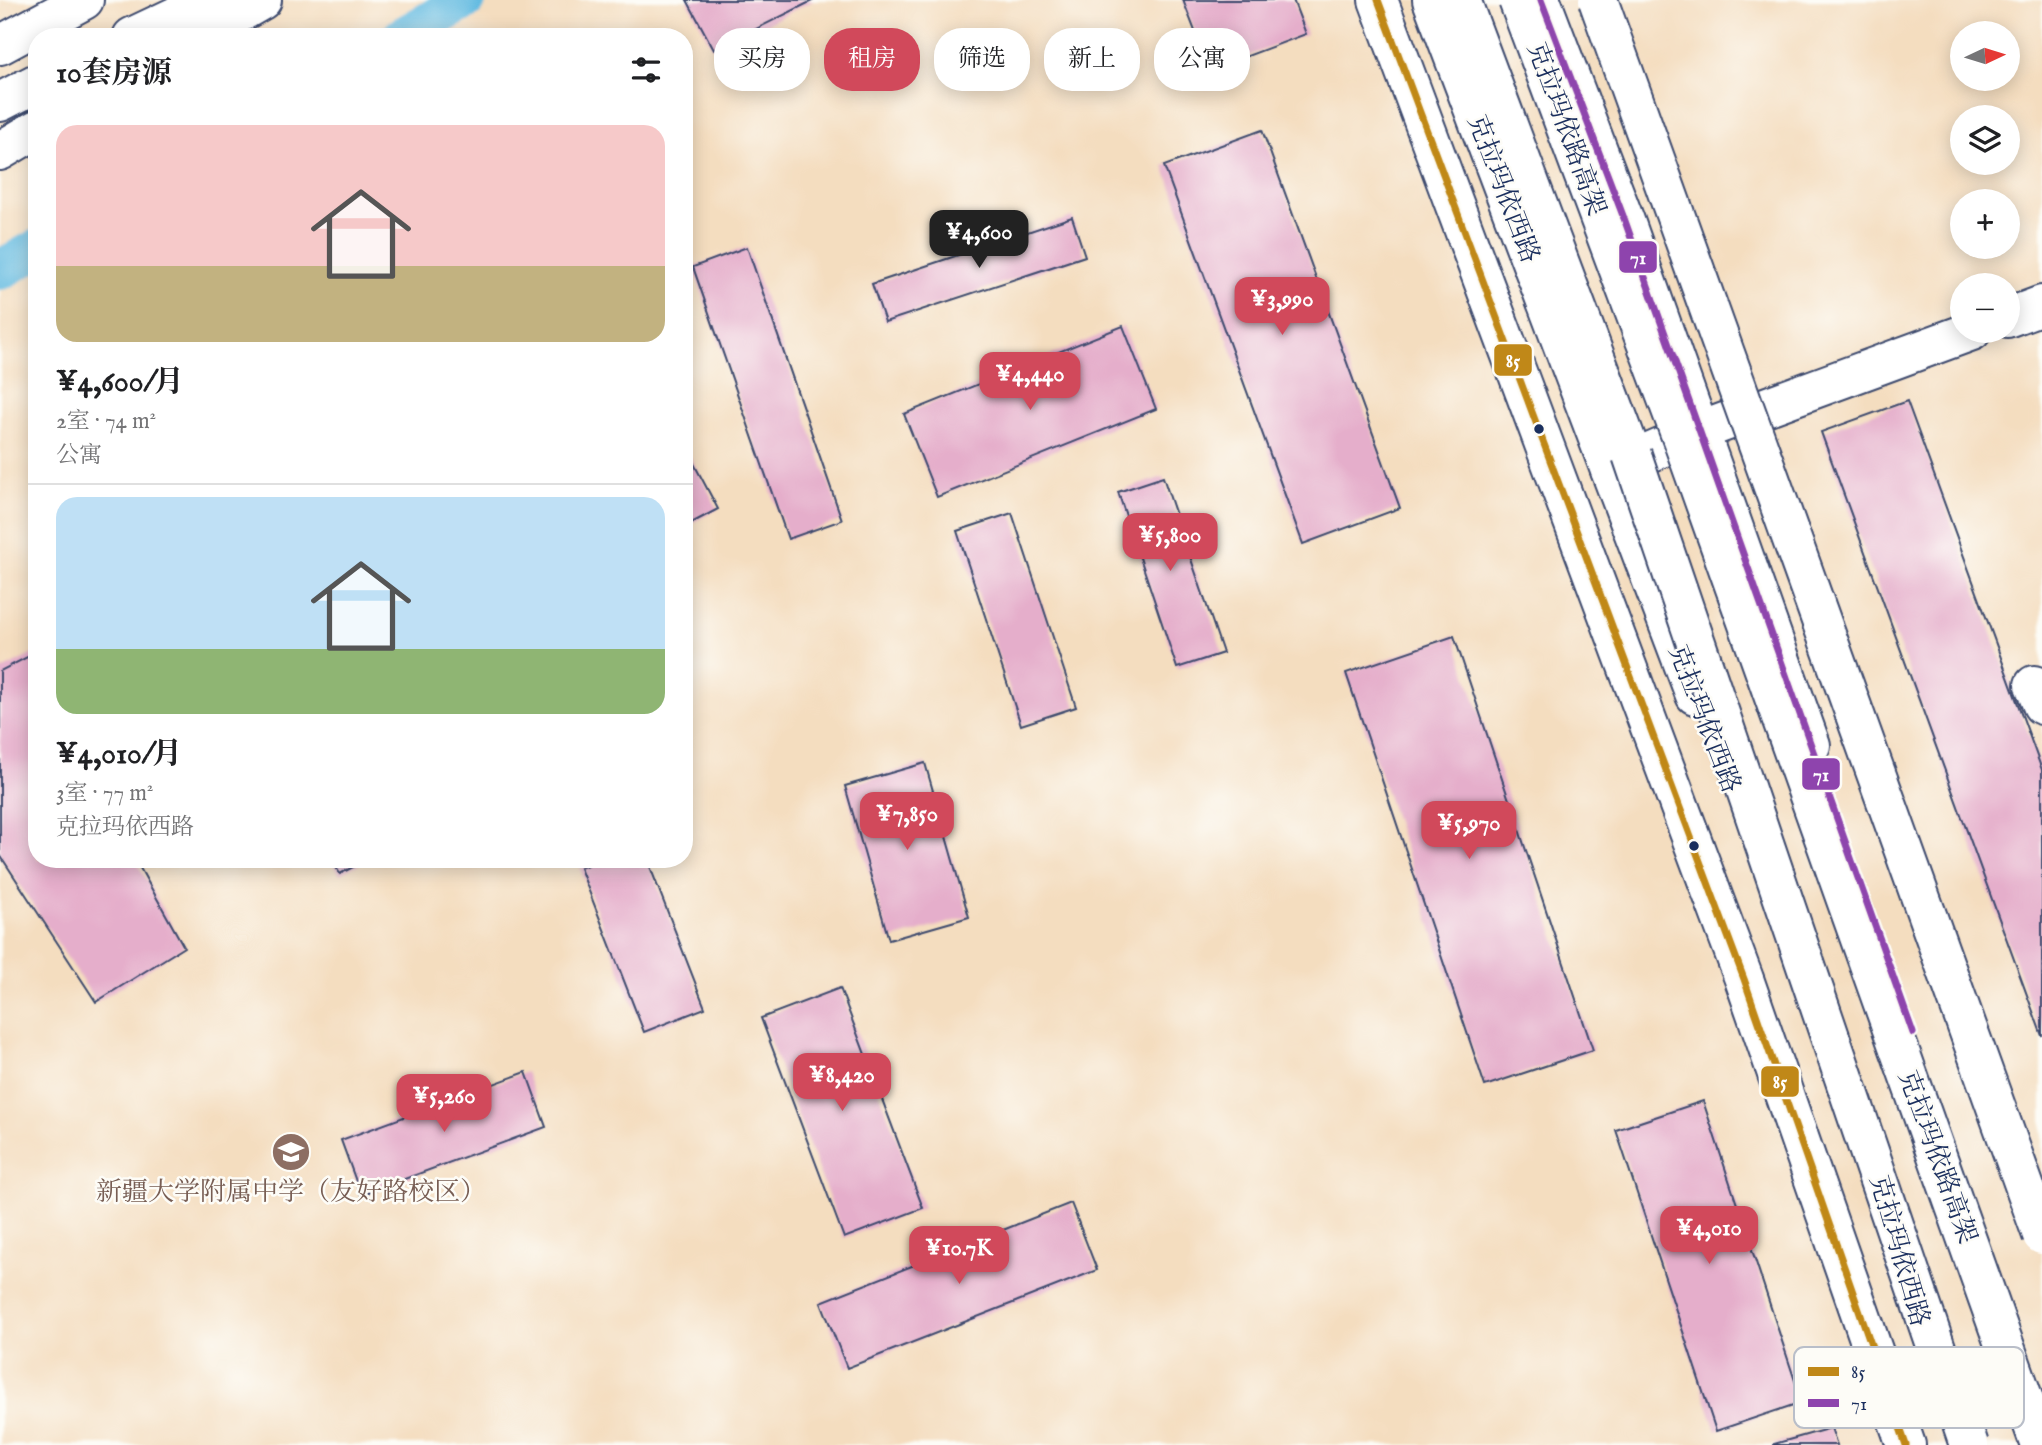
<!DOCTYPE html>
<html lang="zh">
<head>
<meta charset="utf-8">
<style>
  body { margin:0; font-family:"IM FELL English","Noto Serif SC",serif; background:#f2f2f2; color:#202124; height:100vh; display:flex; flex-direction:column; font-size:26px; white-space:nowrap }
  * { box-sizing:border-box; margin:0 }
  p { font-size:23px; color:#757577 }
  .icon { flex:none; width:38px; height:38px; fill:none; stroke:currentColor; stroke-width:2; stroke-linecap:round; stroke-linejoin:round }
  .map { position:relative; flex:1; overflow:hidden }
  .sheet { position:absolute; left:28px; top:28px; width:665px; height:840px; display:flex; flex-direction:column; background:#fff; border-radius:28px; box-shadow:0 4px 18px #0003 }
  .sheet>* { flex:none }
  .hud { position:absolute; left:714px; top:28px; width:665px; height:63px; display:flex; gap:14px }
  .needle { width:46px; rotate:86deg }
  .fabs { position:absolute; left:1950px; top:21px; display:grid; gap:14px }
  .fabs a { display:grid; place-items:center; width:70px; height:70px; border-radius:50%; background:#fff; box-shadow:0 4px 18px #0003; font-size:35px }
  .price { position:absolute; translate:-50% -60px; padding:0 16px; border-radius:14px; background:#d1495b; color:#fff; font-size:23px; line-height:46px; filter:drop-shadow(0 2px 4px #0008) }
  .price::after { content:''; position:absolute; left:50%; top:42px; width:21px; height:16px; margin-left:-10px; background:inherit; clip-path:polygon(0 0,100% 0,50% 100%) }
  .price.selected { background:#222; color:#fff }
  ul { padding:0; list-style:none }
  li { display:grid; align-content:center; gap:14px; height:371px; padding:0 28px }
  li+li { border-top:2px solid #e0e0e0 }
  li span { display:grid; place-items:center; height:217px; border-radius:21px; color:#555 }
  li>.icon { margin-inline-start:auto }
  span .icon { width:126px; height:126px; fill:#fffc; stroke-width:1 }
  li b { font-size:30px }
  h2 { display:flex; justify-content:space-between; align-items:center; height:84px; padding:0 28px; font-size:30px }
  .chip { padding:0 24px; border-radius:28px; background:#fff; box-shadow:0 4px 18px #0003; font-size:24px; line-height:63px }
  .chip.selected { background:#d1495b; color:#fff }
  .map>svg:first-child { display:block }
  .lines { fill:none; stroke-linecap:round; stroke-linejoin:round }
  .canal { stroke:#64bbe1; stroke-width:40 }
  .building { fill:#e5aecb }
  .street-casing { stroke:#3c496d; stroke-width:42 }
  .secondary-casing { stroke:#3c496d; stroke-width:42 }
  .primary-casing { stroke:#3c496d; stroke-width:42 }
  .highway-casing { stroke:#3c496d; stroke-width:42 }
  .street { stroke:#fff; stroke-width:38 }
  .secondary { stroke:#fff; stroke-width:38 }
  .primary { stroke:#fff; stroke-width:38 }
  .highway { stroke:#fff; stroke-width:38 }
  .highway-bridge-casing { stroke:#3c496d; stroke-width:42; stroke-linecap:butt }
  .highway-bridge { stroke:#fff; stroke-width:38 }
  .bus-1-casing { stroke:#fdfcf7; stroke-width:12 }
  .bus-2-casing { stroke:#fdfcf7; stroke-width:12 }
  .bus-1 { stroke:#c08818; stroke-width:7 }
  .bus-2 { stroke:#8e44ad; stroke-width:7 }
  .bus-dot { fill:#1b2f5e; stroke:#fdfcf7; stroke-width:2.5 }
  .labels { text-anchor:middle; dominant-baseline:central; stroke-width:5; stroke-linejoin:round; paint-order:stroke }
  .street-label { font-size:26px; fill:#1b2f5e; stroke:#fdfcf7 }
  .education-label { font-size:26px; fill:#785e54; stroke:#fdfcf7 }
  .key { fill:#fdfcf7; stroke:#b9bec9; stroke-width:2 }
  .key-label { font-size:19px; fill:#1b2f5e }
  .line-badge { stroke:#fdfcf7; stroke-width:2.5 }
  .badge-label { font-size:19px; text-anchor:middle; font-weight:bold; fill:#fff }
</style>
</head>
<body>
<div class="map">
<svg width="2042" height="1445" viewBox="0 0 2042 1445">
  <rect width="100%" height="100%" fill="#fdfcf7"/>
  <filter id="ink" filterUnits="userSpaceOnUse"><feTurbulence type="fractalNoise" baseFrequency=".0143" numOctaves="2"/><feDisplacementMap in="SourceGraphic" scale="14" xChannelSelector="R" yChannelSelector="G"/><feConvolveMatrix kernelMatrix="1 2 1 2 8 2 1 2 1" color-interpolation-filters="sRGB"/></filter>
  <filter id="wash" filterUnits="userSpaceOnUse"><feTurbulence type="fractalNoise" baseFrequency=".00686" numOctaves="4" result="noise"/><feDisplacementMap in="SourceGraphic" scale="28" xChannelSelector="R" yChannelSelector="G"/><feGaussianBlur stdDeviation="1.57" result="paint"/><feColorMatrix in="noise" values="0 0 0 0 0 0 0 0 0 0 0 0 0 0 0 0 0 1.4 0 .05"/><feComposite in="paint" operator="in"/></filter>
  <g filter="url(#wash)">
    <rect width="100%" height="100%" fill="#f4ddbf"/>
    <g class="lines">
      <path class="canal" d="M402,37L466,0
        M0,270L37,249"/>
    </g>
    <g id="blocks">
      <path class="building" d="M687,0H814L714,50Z
        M1183,0H1293L1306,34L1210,70Z
        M1262,130L1400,508L1303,544L1164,166Z
        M1072,217L1085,256L885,322L872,284Z
        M747,247L842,520L788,539L693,267Z
        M1123,326L1156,409L937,497L904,414Z
        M1907,401L2042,770V1036L1821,432Z
        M684,445L718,509L684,527Z
        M1163,477L1223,653L1177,668L1118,492Z
        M1012,513L1076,707L1021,725L957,531Z
        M1454,636L1593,1050L1485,1086L1346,673Z
        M33,654L37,663V859H135L184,947L96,1002L0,855V671Z
        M925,763L969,917L889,940L845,786Z
        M331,859H368L340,874Z
        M601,859H647L705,1008L644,1032L580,868Z
        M840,988L923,1208L844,1238L761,1018Z
        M526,1072L546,1127L361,1195L341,1140Z
        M1703,1101L1802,1402L1716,1431L1616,1130Z
        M1071,1203L1097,1270L847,1368L821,1302Z
        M1831,1428L1837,1445H1774V1444Z"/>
    </g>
  </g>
  <g filter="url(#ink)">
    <use href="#blocks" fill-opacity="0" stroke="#3c496d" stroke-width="2"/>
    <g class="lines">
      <g class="street-casing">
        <path id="street" d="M2007,318L2042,305
          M1610,470L1700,431L1972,331
          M2034,685L2042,705"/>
      </g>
      <g class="secondary-casing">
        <path id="secondary" d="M198,37L262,0
          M0,151L37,129"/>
      </g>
      <g class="primary-casing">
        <path id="primary" d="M1432,0L1695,695
          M1541,0L1625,221L1811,745"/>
      </g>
      <g class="highway-casing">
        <path id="highway" d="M1378,0L1744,979L1906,1445
          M1461,0L1632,455
          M132,37L210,0
          M0,45L84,0
          M0,102L37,83"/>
      </g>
      <use href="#street" class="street"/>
      <use href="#secondary" class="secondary"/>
      <use href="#primary" class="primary"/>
      <use href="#highway" class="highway"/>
      <g class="highway-bridge-casing">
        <path id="highway-bridge" d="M1518,0L1682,439L2040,1445
          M1598,0L2042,1235
          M1632,455L1969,1445"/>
      </g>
      <use href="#highway-bridge" class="highway-bridge"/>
      <g class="bus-1-casing">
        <path id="bus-1" d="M1378,0L1744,979L1906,1445"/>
      </g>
      <g class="bus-2-casing">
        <path id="bus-2" d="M1541,0L1625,221L1913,1033"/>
      </g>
      <use href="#bus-1" class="bus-1"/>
      <use href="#bus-2" class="bus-2"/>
    </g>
  </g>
  <defs>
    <g id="school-disc" transform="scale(2.0125)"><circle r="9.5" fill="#8d6e63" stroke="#fdfcf7"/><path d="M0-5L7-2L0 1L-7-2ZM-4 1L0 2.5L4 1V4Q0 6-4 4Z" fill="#fff"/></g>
  </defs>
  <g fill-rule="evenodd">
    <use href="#school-disc" x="291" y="1152"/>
  </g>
  <g class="bus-dot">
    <circle cx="1539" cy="429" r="6"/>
    <circle cx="1694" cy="846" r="6"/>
  </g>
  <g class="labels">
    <g class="street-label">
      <text transform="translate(1566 129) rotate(70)">克拉玛依路高架</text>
      <text transform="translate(1503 189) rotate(69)">克拉玛依西路</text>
      <text transform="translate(1704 719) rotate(69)">克拉玛依西路</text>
      <text transform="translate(1937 1157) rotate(70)">克拉玛依路高架</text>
      <text transform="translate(1899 1251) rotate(74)">克拉玛依西路</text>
    </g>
    <g class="education-label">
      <text x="291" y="1192">新疆大学附属中学（友好路校区）</text>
    </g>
  </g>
  <rect x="1794" y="1347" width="230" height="81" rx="10" class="key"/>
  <rect x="1808" y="1367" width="31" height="9" fill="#c08818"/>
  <rect x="1808" y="1399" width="31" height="8" fill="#8e44ad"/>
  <g class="key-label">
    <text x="1851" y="1378">85</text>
    <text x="1851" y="1410">71</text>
  </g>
  <g class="line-badge">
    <rect x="1618" y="240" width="40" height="34" rx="7" fill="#8e44ad"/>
    <rect x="1493" y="343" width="40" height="34" rx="7" fill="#c08818"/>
    <rect x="1801" y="757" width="40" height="34" rx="7" fill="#8e44ad"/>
    <rect x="1760" y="1065" width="40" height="33" rx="7" fill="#c08818"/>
  </g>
  <g class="badge-label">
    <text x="1638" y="264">71</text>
    <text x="1513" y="367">85</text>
    <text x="1821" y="781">71</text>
    <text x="1780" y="1088">85</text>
  </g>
</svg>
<div class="fabs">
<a><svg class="needle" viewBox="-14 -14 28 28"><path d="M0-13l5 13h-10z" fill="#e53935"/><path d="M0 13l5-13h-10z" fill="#757577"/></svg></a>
<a><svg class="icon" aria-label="layers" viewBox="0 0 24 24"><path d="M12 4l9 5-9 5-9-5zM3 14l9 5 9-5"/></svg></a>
<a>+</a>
<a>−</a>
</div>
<b class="price selected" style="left:979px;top:270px">¥4,600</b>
<b class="price" style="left:1282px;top:337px">¥3,990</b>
<b class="price" style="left:1030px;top:412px">¥4,440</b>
<b class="price" style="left:1170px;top:573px">¥5,800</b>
<b class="price" style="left:907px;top:852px">¥7,850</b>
<b class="price" style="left:1469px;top:861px">¥5,970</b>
<b class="price" style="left:842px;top:1113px">¥8,420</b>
<b class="price" style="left:444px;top:1134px">¥5,260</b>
<b class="price" style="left:1709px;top:1266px">¥4,010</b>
<b class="price" style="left:959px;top:1286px">¥10.7K</b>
<div class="hud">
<a class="chip">买房</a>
<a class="chip selected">租房</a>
<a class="chip">筛选</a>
<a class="chip">新上</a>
<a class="chip">公寓</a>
</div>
<section class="sheet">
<h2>10套房源<svg class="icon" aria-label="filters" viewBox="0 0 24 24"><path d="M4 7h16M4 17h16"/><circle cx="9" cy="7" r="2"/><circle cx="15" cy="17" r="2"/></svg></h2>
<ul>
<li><span style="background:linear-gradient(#f6c9c9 65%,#c2b280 0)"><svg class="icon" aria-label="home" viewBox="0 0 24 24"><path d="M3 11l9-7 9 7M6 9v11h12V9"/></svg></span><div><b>¥4,600/月</b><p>2室 · 74 m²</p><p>公寓</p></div></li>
<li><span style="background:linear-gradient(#bfe0f5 70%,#8fb573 0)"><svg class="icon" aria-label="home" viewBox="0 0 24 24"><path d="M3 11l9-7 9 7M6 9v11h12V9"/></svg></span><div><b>¥4,010/月</b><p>3室 · 77 m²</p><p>克拉玛依西路</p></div></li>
</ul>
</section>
</div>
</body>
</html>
